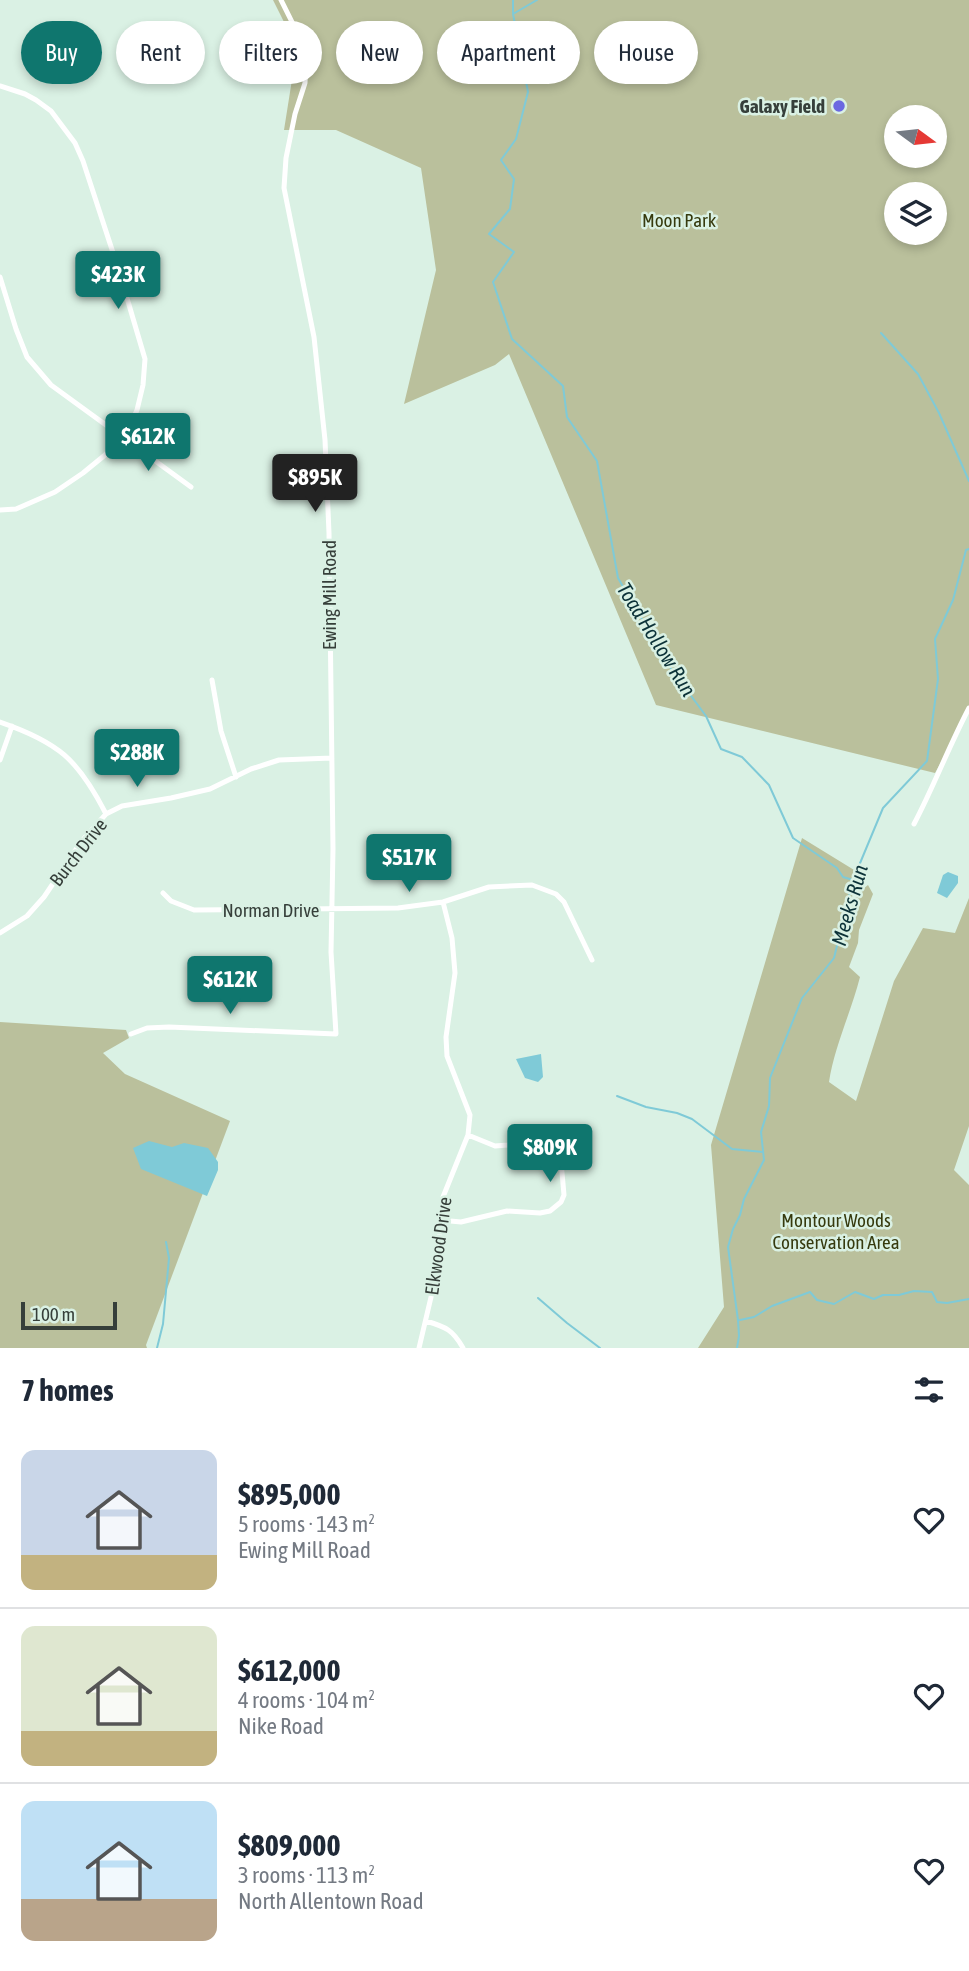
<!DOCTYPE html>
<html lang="en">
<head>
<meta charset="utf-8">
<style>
  body { margin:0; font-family:"Asap Condensed",sans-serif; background:#f6f6f7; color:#1f2937; height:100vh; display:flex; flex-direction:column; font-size:26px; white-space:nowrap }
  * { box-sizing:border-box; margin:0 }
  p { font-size:23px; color:#747a83 }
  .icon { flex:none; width:38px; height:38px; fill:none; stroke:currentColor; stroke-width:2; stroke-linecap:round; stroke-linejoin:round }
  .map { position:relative; height:1348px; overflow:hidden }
  .side { display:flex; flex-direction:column; background:#fff; flex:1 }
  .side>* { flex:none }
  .top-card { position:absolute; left:21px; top:21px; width:928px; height:63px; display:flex; gap:14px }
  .needle { width:46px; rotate:105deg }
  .controls { position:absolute; left:884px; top:105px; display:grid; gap:14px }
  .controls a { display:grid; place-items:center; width:63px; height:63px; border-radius:50%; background:#fff; box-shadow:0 4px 10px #0003; font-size:35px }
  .scale { position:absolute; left:21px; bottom:18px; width:96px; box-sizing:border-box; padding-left:7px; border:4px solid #363f3a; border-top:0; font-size:19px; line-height:24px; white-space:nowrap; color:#363f3a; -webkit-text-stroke:5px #daf1e4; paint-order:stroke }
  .price { position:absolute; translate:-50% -60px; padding:0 16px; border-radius:7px; background:#0f766e; color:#fff; font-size:23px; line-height:46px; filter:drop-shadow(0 2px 4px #0008) }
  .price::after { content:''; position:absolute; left:50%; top:42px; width:21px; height:16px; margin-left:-10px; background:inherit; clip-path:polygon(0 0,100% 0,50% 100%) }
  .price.selected { background:#222; color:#fff }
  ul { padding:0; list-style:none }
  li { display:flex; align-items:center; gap:21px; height:175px; padding:0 21px }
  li+li { border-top:2px solid #e0e1e3 }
  li span { display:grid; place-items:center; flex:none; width:196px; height:140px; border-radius:14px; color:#555 }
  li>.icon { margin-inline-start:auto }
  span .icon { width:84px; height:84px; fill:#fffc; stroke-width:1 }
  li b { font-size:30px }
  h2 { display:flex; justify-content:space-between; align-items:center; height:84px; padding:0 21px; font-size:30px }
  .chip { padding:0 24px; border-radius:32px; background:#fff; box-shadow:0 4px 10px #0003; font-size:24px; line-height:63px }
  .chip.selected { background:#0f766e; color:#fff }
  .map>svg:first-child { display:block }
  .green { fill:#bac09c; fill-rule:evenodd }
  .water { fill:#7fcad7 }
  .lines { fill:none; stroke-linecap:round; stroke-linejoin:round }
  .stream { stroke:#7fcad7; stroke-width:2 }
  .minor { stroke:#fff; stroke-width:5 }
  .poi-dot { fill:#6b68e1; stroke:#daf1e4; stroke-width:2.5 }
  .labels { text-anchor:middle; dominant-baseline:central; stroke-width:5; stroke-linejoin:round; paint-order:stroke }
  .poi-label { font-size:19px; font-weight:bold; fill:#363f3a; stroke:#daf1e4; text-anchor:end }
  .park-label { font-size:19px; fill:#363a0e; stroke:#daf1e4 }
  .street-label { font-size:19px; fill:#363f3a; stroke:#daf1e4 }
  .water-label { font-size:21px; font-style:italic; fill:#0c3238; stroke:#daf1e4 }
</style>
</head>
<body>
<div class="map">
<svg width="969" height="1348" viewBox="0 0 969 1348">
  <rect width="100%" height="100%" fill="#daf1e4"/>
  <path class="green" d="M273,0H969V712L935,773L656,705L509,354L495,365L404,404L436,270L421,168L336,130H284L297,48ZM896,117H934V156H896ZM896,194H934V233H896Z
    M802,838L859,873L846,918L857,894L868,885L873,894L859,930L858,943L849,967L860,977C851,1012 834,1048 829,1082L856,1101L894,981L923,928L955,933L969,898V1126L954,1170L969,1185V1348H698L724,1307L711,1145Z
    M0,1022L126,1030L129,1038L103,1053L125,1074L230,1121L146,1345L147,1348H0Z"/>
  <path class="water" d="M948,872L958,876V883L947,898L937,893L943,875Z
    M541,1054L543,1077L538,1082L525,1078L516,1059Z
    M149,1141L172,1147L184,1143L208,1148L218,1162V1170L207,1196L141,1169L133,1148Z"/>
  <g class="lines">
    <path class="stream" d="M513,0V13
      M537,0L513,14L528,92L516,139L501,160L514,179L510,209L489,234L514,252L493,282L512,339L563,386L567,417L597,461L618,578L669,666L706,716L721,749L742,757L769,785L793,838L837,868L843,877L853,880
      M881,333L918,374L939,413L969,481
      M617,1096L646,1107L677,1113L692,1119L732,1149L763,1152
      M538,1298L567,1323L600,1348
      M740,1320L754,1317L772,1306L810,1292L817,1300L834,1304L855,1292L874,1299L883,1295H899L914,1291L932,1292L937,1302L947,1303L969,1299
      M157,1348L163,1324L169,1258L166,1242
      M737,1348L739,1336L738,1320L728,1247L733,1229L740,1215L744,1199L764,1160L761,1132L769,1106L770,1078L802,998L834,958L853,880L883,808L927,761L938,679L935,639L953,600L966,550L969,549"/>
    <path class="minor" d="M0,86L25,94L36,100L51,111L75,143L83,161L119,271L145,359L143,385L137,410L129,428L105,455L83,473L55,492L16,509L0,510
      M0,277L16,329L27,357L51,385L191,487
      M212,680L221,731L236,777
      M0,722C58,742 78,759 106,814
      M0,760L12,726
      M914,824C934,786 949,746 969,708
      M163,893L171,901L194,910L398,908L443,902L489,887L532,885L556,894L564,902L592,960
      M0,933L27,916L44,897L81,842L106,814L122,806L171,798L210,789L251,769L279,760L332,758
      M131,1034L147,1028L169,1027L336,1034L331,952L333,849L329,533L325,440L314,337L284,188L286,158L295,114L305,83L306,59L301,40L281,0
      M440,1220L461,1222L507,1211L540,1213L550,1211L561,1202L564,1195L560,1150L552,1137L545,1133H536L508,1145L495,1146L468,1135
      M426,1321C446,1327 453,1330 463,1348
      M419,1348L436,1276L443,1197L468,1135L470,1115L447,1056L446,1037L455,973L452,938L443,902"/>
  </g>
  <circle class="poi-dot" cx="839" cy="106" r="7"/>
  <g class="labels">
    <g class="poi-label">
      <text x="825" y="106">Galaxy Field</text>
    </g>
    <g class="park-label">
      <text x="679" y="220">Moon Park</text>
      <text x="836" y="1220">Montour Woods<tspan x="836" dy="22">Conservation Area</tspan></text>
    </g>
    <g class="street-label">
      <text transform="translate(329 595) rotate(-90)">Ewing Mill Road</text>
      <text transform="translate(78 852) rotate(-52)">Burch Drive</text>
      <text x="271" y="910">Norman Drive</text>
      <text transform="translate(438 1246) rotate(-82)">Elkwood Drive</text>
    </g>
    <g class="water-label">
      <text transform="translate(657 639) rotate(58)">Toad Hollow Run</text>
      <text transform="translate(849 905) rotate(-74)">Meeks Run</text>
    </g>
  </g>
</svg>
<div class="controls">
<a><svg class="needle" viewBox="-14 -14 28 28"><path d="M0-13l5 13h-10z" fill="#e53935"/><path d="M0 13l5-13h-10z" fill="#747a83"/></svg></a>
<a><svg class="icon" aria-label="layers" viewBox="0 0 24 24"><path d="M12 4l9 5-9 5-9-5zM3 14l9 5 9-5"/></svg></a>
</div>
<div class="scale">100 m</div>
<b class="price" style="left:118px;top:311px">$423K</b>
<b class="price" style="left:148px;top:473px">$612K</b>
<b class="price selected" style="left:315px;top:514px">$895K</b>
<b class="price" style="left:137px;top:789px">$288K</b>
<b class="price" style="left:409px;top:894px">$517K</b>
<b class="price" style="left:230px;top:1016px">$612K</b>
<b class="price" style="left:550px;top:1184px">$809K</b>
<div class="top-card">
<a class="chip selected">Buy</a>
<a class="chip">Rent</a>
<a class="chip">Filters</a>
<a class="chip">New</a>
<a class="chip">Apartment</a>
<a class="chip">House</a>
</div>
</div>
<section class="side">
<h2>7 homes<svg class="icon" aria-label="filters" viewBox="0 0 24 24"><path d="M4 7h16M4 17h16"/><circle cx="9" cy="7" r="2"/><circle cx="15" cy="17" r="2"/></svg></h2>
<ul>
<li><span style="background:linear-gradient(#c9d6e8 75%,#c2b280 0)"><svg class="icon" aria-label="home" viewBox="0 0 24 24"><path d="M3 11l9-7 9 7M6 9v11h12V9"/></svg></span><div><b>$895,000</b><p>5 rooms · 143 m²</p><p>Ewing Mill Road</p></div><svg class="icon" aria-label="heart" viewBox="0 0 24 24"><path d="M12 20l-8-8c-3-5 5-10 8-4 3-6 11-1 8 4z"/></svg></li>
<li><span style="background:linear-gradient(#dfe7d0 75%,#c2b280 0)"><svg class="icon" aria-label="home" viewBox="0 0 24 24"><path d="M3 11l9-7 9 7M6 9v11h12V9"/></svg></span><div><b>$612,000</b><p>4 rooms · 104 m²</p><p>Nike Road</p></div><svg class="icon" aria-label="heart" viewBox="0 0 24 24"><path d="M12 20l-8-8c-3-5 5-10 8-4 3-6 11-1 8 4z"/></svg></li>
<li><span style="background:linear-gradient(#bfe0f5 70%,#b9a48a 0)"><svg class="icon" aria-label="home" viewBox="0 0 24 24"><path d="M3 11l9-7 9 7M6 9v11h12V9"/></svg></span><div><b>$809,000</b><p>3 rooms · 113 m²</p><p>North Allentown Road</p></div><svg class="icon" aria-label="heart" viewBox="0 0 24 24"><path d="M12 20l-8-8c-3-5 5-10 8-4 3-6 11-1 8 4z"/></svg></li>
</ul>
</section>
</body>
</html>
